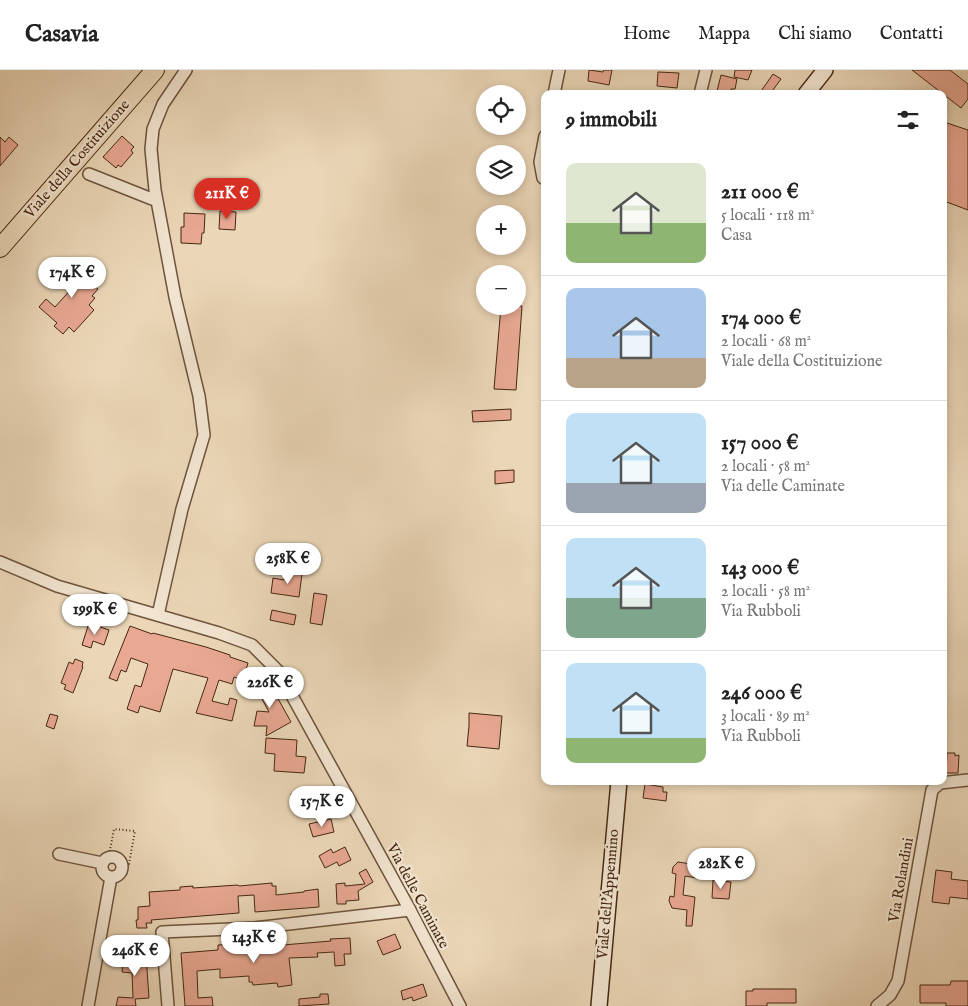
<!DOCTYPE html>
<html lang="it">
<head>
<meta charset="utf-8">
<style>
  body { margin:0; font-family:"IM FELL English",serif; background:#f6f6f6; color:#222; height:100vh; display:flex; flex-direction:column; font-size:19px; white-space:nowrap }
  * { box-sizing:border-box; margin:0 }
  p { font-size:16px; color:#767676 }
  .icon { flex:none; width:28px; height:28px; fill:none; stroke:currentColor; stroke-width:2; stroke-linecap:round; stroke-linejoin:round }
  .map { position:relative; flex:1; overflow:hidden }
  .sheet { position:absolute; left:541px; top:20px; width:406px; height:695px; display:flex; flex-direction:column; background:#fff; border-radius:10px; box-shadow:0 2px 8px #0003 }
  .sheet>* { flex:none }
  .fabs { position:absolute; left:476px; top:15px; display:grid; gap:10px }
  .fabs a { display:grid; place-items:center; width:50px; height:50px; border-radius:50%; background:#fff; box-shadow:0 2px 8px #0003; font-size:25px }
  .price { position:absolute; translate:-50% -42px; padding:0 11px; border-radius:18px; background:#fff; color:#222; font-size:16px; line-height:32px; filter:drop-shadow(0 1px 2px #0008) }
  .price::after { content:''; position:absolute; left:50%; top:30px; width:15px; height:11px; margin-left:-8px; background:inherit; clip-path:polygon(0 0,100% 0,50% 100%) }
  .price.on { background:#d93025; color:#fff }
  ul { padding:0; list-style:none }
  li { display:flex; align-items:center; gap:15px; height:125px; padding:0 25px }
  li+li { border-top:1px solid #e0e0e0 }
  li span { display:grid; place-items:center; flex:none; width:140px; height:100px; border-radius:10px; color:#555 }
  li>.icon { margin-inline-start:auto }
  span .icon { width:60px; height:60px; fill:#fffc; stroke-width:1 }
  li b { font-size:21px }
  h2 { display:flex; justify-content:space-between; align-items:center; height:60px; padding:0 25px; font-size:21px }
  header { display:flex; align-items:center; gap:30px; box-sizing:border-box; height:70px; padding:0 25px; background:#fff; border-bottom:1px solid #e0e0e0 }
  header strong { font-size:24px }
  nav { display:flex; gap:28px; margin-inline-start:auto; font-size:18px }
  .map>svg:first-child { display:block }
  .building { fill:#e8a893; stroke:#452712 }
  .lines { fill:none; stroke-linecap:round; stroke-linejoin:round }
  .minor-casing { stroke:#6e533c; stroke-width:14 }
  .secondary-casing { stroke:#452712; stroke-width:18 }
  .primary-casing { stroke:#452712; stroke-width:20 }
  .path { stroke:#452712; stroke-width:2; stroke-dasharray:1 2.5; stroke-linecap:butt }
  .minor { stroke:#f2e5d1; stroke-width:11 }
  .secondary { stroke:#f2e5d1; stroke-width:15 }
  .primary { stroke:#ebd7b8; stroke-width:18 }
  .labels { text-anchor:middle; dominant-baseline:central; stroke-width:4.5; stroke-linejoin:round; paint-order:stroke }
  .street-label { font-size:15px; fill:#452712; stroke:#f2e5d1 }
</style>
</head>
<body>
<header>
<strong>Casavia</strong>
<nav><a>Home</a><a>Mappa</a><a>Chi siamo</a><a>Contatti</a></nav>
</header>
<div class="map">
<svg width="968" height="936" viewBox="0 0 968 936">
  <rect width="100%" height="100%" fill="#ebd7b8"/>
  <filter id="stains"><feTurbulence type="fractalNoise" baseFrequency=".004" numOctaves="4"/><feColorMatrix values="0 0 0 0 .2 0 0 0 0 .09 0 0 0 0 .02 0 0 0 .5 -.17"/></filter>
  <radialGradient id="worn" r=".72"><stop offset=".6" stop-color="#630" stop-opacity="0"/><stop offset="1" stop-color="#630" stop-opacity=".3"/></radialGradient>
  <path class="building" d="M589,0L603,2L604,0H612L609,15L588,11Z
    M735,0H752L748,10L734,7Z
    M912,0H950L968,14V29L961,38Z
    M658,2L679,3L677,18L657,16Z
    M773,4L781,9L770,24H759Z
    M721,5L737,9L735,19H731L730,24L717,21Z
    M944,52L968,60V140L944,131Z
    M122,66L134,77L131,80L133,83L121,97L118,95L116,98L103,87Z
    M0,67L5,72L9,67L18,75L0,96Z
    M220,141L236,142L235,160L219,159Z
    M184,143L205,144L204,163H202L201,174L181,173V157H184Z
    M66,191L73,197L79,191L89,199L83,206L98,219L92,226L95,228L89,235L94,240L74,262L69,257L63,264L54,256L57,253L39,237L46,229L55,237L73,217L56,202Z
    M501,236H522L516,320L494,319Z
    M511,339V350L473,352L472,341Z
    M514,400V412L495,414V401Z
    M286,501L302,504L299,527L271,523L273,508L284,510Z
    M314,523L327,525L322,555L310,553Z
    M272,540L296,545L294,555L270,550Z
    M89,553L109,560L104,575L93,571L91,578L82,575Z
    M130,556L152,564L153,563L206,577L230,585V587L248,593L243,610L234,607L232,614L219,610L212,631L228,635L230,628L237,630L232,651L196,643L208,608L173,599L160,642L140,636L138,643L127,639L135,615L141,617L148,594L131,588L126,602L121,600L117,611L109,608Z
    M75,589L83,592L82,597H83L73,623L64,619L66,615L61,613L69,592L73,594Z
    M262,606L269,618L271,616L291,652L266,666L267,656H254L257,641L269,642L253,612Z
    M469,643L502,646L499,679L467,676L469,656Z
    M50,644L58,646L54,659L46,656Z
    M266,668L297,670L296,686L306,687L304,703L274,701L275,684L265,683Z
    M947,683H955V686L959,685L958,703H946Z
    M645,714L663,717V722H667L666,731L643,728Z
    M321,720L329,734L317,740L314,734L292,736L291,724L301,723L302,731Z
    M331,749L334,762L313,767L309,754Z
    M345,777L351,790L339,796L337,792L325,798L319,786L331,779L333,783Z
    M691,791H699L697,808L685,806L683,825L695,827L692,856H686L687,840L672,838L669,831L670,826L674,827L676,804L672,803L673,797L678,792L691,794Z
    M366,799L373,812L358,821L359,830L346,831V834H337L336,814L345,813V816L365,814L359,803Z
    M936,800L952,802L951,809L968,811V829L950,827L949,834L932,832Z
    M713,810L731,812L729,829L712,828Z
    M272,813V816H276V825L304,822V821L318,819L319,837L255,842L254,825L238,826L239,843L151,850L152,853H146L147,858H137L136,850H138V837L150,836L149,822L180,820V817L193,816V818L238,815L239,816Z
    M395,864L401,878L383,885L377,871Z
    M350,868L351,884H344L345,895L335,896L334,882L317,883L318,887L289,888L292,915L278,917L277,913L253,915L252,912H249V906L220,908V899L197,901L198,928L212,927L213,936H185L181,883L218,880V875L233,874L234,879L331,871L330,869Z
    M137,878L136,886L146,885L149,928L135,929L136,936H116L118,927L133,928L132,903L122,902L124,882H126V879Z
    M951,911H968V936H946V933H920V915H950Z
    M423,914L427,926L413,931L412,927L403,930L401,921Z
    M753,919H796V933H767V936H746V921H753Z
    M320,924H328L329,934L299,936V929L320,927Z"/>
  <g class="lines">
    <g class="minor-casing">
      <path id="minor" d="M554,24L559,0
        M700,24L706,0
        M545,66L540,92L543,108L545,109
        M89,104L157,131
        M0,492L57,516L219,563L252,575L279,602L410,840L460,936
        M158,545L182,439L204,365L199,326L175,227L155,120L151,79L153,59L163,34L186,0
        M59,784L102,793
        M102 797a10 10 0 1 1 20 0a10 10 0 1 1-20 0Z
        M88,936L111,807
        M168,936L162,862L254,858L410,840
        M877,936L890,925L898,911L932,720L940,713L968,710"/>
    </g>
    <g class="secondary-casing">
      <path id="secondary" d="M806,24L825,0
        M599,936L619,711"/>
    </g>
    <g class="primary-casing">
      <path id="primary" d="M0,178L155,0"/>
    </g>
    <path class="path" d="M109,785L114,759L135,761L129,794L122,799"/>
    <use href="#minor" class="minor"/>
    <use href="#secondary" class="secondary"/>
    <use href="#primary" class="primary"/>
  </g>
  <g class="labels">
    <g class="street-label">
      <text transform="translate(77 89) rotate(-49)">Viale della Costituizione</text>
      <text transform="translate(901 810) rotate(-80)">Via Rolandini</text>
      <text transform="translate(608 824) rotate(-85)">Viale dell'Appennino</text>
      <text transform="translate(418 826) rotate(62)">Via delle Caminate</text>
    </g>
  </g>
  <rect width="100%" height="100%" filter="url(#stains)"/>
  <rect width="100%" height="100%" fill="url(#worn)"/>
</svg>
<div class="fabs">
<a><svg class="icon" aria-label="locate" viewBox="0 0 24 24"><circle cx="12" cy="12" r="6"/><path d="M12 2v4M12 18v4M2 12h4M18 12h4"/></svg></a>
<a><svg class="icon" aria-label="layers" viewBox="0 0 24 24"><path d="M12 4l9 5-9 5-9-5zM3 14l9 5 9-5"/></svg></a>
<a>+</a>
<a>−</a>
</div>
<b class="price on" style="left:227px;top:150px">211K €</b>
<b class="price" style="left:72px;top:229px">174K €</b>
<b class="price" style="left:288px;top:515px">258K €</b>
<b class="price" style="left:95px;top:566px">199K €</b>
<b class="price" style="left:270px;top:639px">226K €</b>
<b class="price" style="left:322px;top:758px">157K €</b>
<b class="price" style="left:721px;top:820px">282K €</b>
<b class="price" style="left:254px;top:894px">143K €</b>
<b class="price" style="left:135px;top:907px">246K €</b>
<section class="sheet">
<h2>9 immobili<svg class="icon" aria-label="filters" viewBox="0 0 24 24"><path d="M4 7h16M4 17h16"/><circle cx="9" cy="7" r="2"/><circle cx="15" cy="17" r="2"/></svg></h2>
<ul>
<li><span style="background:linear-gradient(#dfe7d0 60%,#8fb573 0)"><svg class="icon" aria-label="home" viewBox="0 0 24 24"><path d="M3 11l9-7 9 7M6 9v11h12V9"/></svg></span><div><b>211 000 €</b><p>5 locali · 118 m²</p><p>Casa</p></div></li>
<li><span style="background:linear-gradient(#a9c7e8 70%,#b9a48a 0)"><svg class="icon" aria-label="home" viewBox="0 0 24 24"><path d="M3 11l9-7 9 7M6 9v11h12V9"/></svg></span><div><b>174 000 €</b><p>2 locali · 68 m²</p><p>Viale della Costituizione</p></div></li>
<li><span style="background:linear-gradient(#bfe0f5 70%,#9aa5b1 0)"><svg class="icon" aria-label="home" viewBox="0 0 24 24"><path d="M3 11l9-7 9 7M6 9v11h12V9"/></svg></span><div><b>157 000 €</b><p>2 locali · 58 m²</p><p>Via delle Caminate</p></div></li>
<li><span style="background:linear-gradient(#bfe0f5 60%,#7fa58c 0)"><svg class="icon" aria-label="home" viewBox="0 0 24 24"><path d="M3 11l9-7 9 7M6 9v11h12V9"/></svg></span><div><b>143 000 €</b><p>2 locali · 58 m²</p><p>Via Rubboli</p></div></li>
<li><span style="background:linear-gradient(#bfe0f5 75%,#8fb573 0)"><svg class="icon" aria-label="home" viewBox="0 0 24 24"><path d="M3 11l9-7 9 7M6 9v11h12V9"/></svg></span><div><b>246 000 €</b><p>3 locali · 89 m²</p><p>Via Rubboli</p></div></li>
</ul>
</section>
</div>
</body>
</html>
